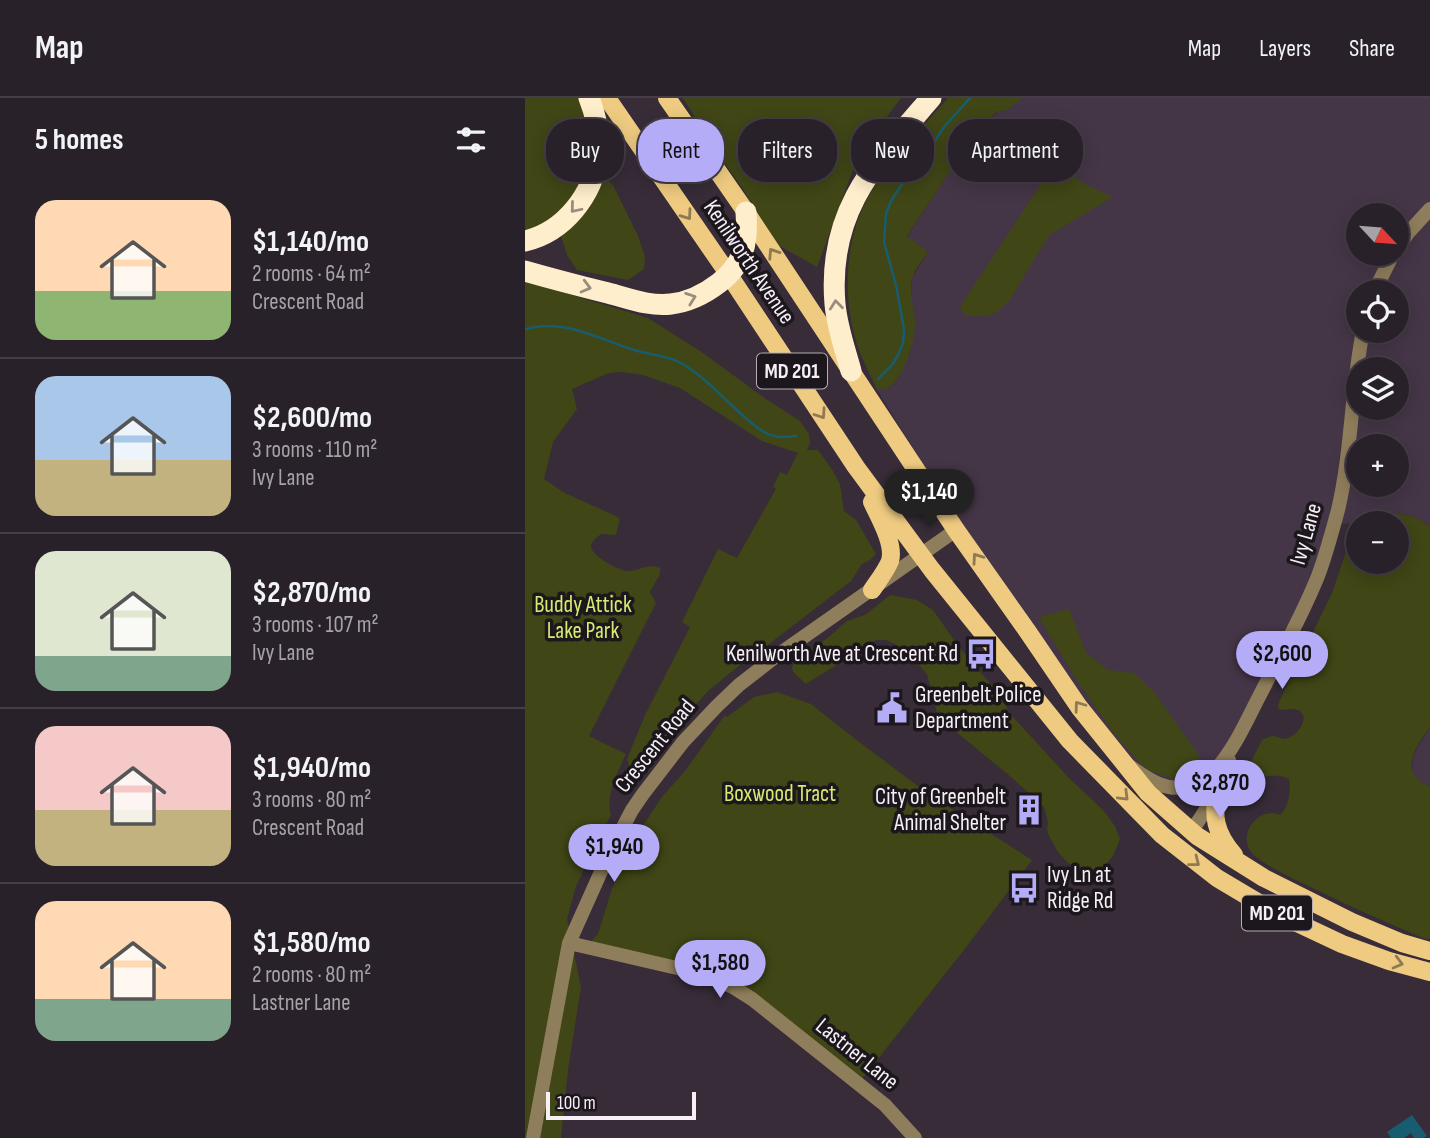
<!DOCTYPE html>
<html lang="en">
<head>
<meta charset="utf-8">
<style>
  body { margin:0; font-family:"Sofia Sans Condensed",sans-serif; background:#312932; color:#f1f3f6; height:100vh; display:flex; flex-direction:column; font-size:26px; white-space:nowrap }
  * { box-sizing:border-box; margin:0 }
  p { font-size:23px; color:#a5a3a8 }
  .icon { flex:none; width:38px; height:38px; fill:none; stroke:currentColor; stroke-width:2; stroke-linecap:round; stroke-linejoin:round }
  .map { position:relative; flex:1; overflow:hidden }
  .side { display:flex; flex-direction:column; background:#29212a; width:525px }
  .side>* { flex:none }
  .guide { position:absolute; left:21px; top:21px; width:665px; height:63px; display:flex; gap:14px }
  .needle { width:46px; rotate:116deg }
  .buttons { position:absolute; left:821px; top:105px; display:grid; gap:14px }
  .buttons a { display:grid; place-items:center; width:63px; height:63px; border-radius:50%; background:#29212a; box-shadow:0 4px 18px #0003,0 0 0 2px #453e47; font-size:35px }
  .scale { position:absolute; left:21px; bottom:18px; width:150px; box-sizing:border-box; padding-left:7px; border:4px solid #f6eff6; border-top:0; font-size:19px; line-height:24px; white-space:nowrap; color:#f6eff6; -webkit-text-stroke:5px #1c171c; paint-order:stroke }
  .price { position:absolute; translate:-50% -60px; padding:0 16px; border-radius:24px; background:#b5acf8; color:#111; font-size:23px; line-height:46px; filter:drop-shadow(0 2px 4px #0008) }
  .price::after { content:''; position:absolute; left:50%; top:42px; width:21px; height:16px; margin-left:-10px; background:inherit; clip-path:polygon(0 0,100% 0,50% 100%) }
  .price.active { background:#222; color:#fff }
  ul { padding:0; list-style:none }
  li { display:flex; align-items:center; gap:21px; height:175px; padding:0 35px }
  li+li { border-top:2px solid #453e47 }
  li span { display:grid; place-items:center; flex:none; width:196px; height:140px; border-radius:21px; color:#555 }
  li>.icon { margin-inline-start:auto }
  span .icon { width:84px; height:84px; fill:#fffc; stroke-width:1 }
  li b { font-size:30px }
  h2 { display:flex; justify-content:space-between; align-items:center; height:84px; padding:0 35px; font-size:30px }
  .pill { padding:0 24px; border-radius:28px; background:#29212a; box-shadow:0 4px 18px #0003,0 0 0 2px #453e47; font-size:24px; line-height:63px }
  .pill.active { background:#b5acf8; color:#111 }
  header { display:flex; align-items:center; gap:42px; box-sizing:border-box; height:98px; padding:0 35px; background:#29212a; border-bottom:2px solid #453e47 }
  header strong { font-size:33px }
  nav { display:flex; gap:38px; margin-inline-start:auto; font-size:24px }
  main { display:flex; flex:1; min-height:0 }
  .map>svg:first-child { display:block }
  .built { fill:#453647; fill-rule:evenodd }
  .green { fill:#404616 }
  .water { fill:#185d6f }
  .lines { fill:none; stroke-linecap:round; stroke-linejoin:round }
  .stream { stroke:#185d6f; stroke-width:2.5 }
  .minor { stroke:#8f7e5b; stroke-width:14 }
  .major { stroke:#efcb81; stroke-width:18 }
  .highway { stroke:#fec; stroke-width:21 }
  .oneway { stroke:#998d7d }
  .oneway2 { stroke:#907a54 }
  .labels { text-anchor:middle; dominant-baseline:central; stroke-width:7; stroke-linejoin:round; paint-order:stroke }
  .shield { fill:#1c171c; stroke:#b5aeb5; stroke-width:2 }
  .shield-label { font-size:21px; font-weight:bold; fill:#f6eff6 }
  .street-label { font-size:23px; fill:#f6eff6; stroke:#1c171c }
  .park-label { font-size:23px; fill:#d8ea70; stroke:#1c171c }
  .poi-label { font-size:23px; fill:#f6eff6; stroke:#1c171c; text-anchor:end }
</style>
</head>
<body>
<header>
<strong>Map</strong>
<nav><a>Map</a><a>Layers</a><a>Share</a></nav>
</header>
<main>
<section class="side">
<h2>5 homes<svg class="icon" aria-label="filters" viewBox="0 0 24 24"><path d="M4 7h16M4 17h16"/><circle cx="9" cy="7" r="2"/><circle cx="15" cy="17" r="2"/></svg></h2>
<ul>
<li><span style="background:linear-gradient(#ffd9b3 65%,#8fb573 0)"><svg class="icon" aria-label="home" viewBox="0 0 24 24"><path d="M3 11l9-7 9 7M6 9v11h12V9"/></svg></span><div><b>$1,140/mo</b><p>2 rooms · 64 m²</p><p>Crescent Road</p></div></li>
<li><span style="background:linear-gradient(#a9c7e8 60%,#c2b280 0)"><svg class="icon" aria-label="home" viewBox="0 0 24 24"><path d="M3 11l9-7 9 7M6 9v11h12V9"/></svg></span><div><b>$2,600/mo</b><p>3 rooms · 110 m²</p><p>Ivy Lane</p></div></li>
<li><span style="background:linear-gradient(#dfe7d0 75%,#7fa58c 0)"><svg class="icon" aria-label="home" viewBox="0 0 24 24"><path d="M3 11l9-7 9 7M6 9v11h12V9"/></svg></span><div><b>$2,870/mo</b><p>3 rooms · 107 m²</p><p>Ivy Lane</p></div></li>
<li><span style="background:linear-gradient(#f6c9c9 60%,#c2b280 0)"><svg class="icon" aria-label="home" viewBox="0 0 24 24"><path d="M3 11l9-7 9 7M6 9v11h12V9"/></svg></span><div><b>$1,940/mo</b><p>3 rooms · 80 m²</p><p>Crescent Road</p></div></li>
<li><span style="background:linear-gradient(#ffd9b3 70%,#7fa58c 0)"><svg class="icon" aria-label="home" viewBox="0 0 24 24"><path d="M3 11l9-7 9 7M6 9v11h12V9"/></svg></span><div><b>$1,580/mo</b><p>2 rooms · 80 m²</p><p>Lastner Lane</p></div></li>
</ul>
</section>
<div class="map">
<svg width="905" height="1040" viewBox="0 0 905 1040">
  <rect width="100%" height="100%" fill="#372c38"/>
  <path class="built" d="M497,0H905V428L889,419L872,415L861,421L854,422L842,421L835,424L809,427L805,444L700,660L664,689L619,678L503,534L352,292L363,290L369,286L375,278L385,255L389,213L386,201L387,180L403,154L382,139L438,52L472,14L482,12ZM833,117H872V156H833ZM833,194H872V233H833ZM833,271H872V310H833ZM833,348H872V387H833Z
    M905,630V688L895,685L889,679L887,674L888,660L892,650Z"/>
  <path class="green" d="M0,0H57L62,14L66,69L88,87L113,138L120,158L119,171L103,182L52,172L42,157L31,122L0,135Z
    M158,0H376L334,56L292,169L253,147L218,91L195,59Z
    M423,0H497L482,12L471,14L439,52L382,138L403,154C398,162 388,173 387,182C384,197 390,211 390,226C390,242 379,283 363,290C360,292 356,292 352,292C345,276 336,260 331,243C317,197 320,138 345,96C364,62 397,30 423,0Z
    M529,57C543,80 564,88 588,99L524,137L485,202L472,214L462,218H441L435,209L517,84L511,69Z
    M0,183L123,220L178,255L238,299L275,323L284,336L285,345L282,352H293L308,373L315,386L319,413L331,422L351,456L345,462L337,466L326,483L235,553L215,567L183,593L146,634L118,676L109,681L104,680L100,672L104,666L102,661L121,615L165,529L157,524L193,451L212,460L251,391L248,389L255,374L262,377L273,355L237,343L155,290L118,277L96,274L84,275L47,291L52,311L28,344L19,381L38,394L95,420L91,437L76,436C72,439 66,443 66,449C67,458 94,473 103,473C115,473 123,465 135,470V476L125,494L131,505L64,638L101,656C93,674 80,697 86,717L51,788L42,821L56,889L43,972L36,1040H0Z
    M871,415L889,419L905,428V630C889,649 873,678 905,688V841L898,840C863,825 828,810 794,793C773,783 750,773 731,759C709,743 730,707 755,717C764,709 766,693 764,681C750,674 736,682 723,675V670L737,642C740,641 745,638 748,638C755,639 758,643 765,639C778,633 787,612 767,611C763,611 759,612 755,612L753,609L754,604L807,495L828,434L833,426V464H872V425H834C843,419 851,424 861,421C865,420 868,417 871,415Z
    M365,497L392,502L408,512L434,549L469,590L487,618L544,680L578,712L590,728L595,741L588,758L573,776L563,777L542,764L533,754L524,738L522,731L523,724L519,709L486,679L424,628L412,615L402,576L384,556L372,547L361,542H351L281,586L268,574L267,569L272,559L300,542L322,523L340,517Z
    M544,511L561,555L583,572L609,575L629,594L675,659L652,682L621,672L587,633L551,581L514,519Z
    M252,594L286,606L329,640L393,688L419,706L507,762L439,852L334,985L208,889L61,849L73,836L87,791L117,729L137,699L160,673L200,617L202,619L229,599Z"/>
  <path class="water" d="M887,1017L902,1038L898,1040H889L886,1035L879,1040H866L862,1034Z"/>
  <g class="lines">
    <path class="stream" d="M0,231C39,220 73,241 109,252C125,257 141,257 156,265C181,279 200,303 222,321C230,328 239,336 249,338C257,340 264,339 271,338
      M353,281L367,267L374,255L378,245L379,231L371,187L359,144L361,116L366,103L377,86L388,76L419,29L445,0"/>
    <path class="minor" d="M872,151L883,135L905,111
      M849,194L868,156
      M606,669C623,681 642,695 664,688C674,686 684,678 691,671C711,649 723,619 737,593C756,555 777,518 793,478C801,457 807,434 813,412C827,353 826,292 838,233
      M666,733C683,712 694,688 704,662
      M44,845L178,876L208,889L227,901L360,1007L390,1040
      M8,1040L44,845L83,758L107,712L118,696L158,644L192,608L214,587L250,559L431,432"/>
    <path class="major" d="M82,0L204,177L331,369L407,472L545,643L637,737L692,780L749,814L817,846L864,863L905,874
      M142,0L221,114L431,432L503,534L554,609L623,695L672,738L739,780L827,824L877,845L905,853
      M347,404C354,419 370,446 365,463C361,473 353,483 347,492
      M693,690C687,718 690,735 709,757"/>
    <path class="highway" d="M0,143C39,134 68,97 73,58C76,39 71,18 64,0
      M0,173C28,181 55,188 83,195C103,200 125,209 146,206C163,204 181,195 194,185C220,165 223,144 221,114
      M326,273C320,251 312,229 310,206C302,113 350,65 406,0"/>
  </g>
  <defs><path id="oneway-chevron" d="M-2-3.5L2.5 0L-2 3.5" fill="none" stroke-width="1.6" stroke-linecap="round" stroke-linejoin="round" transform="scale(1.75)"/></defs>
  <g class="oneway">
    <use href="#oneway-chevron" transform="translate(50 110) rotate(130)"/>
    <use href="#oneway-chevron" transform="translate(61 189) rotate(15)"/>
    <use href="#oneway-chevron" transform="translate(166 200) rotate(-20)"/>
    <use href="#oneway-chevron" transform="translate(311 207) rotate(-96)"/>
  </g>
  <g class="oneway2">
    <use href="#oneway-chevron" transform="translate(162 117) rotate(55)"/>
    <use href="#oneway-chevron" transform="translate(248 155) rotate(-123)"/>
    <use href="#oneway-chevron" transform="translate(296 316) rotate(56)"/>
    <use href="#oneway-chevron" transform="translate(452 460) rotate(-125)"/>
    <use href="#oneway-chevron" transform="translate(554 608) rotate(-126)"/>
    <use href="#oneway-chevron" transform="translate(599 698) rotate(45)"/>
    <use href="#oneway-chevron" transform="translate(670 764) rotate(38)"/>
    <use href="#oneway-chevron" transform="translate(873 865) rotate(15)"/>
  </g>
  <defs>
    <g id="bus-bare" transform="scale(2.415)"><path d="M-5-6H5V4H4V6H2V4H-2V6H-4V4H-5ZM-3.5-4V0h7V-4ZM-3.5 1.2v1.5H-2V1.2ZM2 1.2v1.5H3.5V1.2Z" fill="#b5acf8" stroke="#1c171c" stroke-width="2.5" paint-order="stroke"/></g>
    <g id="civic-bare" transform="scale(2.415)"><path d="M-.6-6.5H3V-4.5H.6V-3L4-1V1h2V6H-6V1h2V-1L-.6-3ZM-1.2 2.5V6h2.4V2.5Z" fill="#b5acf8" stroke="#1c171c" stroke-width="2.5" paint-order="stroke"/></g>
    <g id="building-bare" transform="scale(2.415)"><path d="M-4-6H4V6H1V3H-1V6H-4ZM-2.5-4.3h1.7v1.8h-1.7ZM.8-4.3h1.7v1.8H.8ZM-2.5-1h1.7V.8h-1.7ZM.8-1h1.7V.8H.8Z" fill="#b5acf8" stroke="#1c171c" stroke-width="2.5" paint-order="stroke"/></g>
  </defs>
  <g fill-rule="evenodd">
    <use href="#bus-bare" x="456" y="556"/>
    <use href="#civic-bare" x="367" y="610"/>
    <use href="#building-bare" x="504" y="712"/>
    <use href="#bus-bare" x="499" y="790"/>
  </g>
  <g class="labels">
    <g class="shield">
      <rect x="232" y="255.5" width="70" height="35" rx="5"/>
      <rect x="717" y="797.5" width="70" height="35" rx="5"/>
    </g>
    <g class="shield-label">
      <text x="267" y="273">MD 201</text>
      <text x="752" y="815">MD 201</text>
    </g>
    <g class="street-label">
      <text transform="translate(224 164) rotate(56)">Kenilworth Avenue</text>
      <text transform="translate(781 436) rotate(-74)">Ivy Lane</text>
      <text transform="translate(130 648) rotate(-51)">Crescent Road</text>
      <text transform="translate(332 956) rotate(39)">Lastner Lane</text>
    </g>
    <g class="park-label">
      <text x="58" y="507">Buddy Attick<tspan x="58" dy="26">Lake Park</tspan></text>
      <text x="255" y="696">Boxwood Tract</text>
    </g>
    <g class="poi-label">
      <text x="433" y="556">Kenilworth Ave at Crescent Rd</text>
      <text x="390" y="597" text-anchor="start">Greenbelt Police<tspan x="390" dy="26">Department</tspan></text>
      <text x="481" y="699">City of Greenbelt<tspan x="481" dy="26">Animal Shelter</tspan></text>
      <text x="522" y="777" text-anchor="start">Ivy Ln at<tspan x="522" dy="26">Ridge Rd</tspan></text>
    </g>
  </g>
</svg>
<div class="buttons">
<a><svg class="needle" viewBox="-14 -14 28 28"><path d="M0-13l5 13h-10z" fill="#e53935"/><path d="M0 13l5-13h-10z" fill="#a5a3a8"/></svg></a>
<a><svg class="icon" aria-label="locate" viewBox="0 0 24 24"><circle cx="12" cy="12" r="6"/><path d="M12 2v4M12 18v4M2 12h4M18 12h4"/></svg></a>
<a><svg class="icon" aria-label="layers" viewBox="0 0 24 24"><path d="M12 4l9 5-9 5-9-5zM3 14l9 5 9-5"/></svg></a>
<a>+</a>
<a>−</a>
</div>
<div class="scale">100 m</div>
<b class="price active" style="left:404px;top:431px">$1,140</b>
<b class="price" style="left:757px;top:593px">$2,600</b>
<b class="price" style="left:695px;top:722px">$2,870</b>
<b class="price" style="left:89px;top:786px">$1,940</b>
<b class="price" style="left:195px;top:902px">$1,580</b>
<div class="guide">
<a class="pill">Buy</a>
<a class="pill active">Rent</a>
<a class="pill">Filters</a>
<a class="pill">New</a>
<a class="pill">Apartment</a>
</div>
</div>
</main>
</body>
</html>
